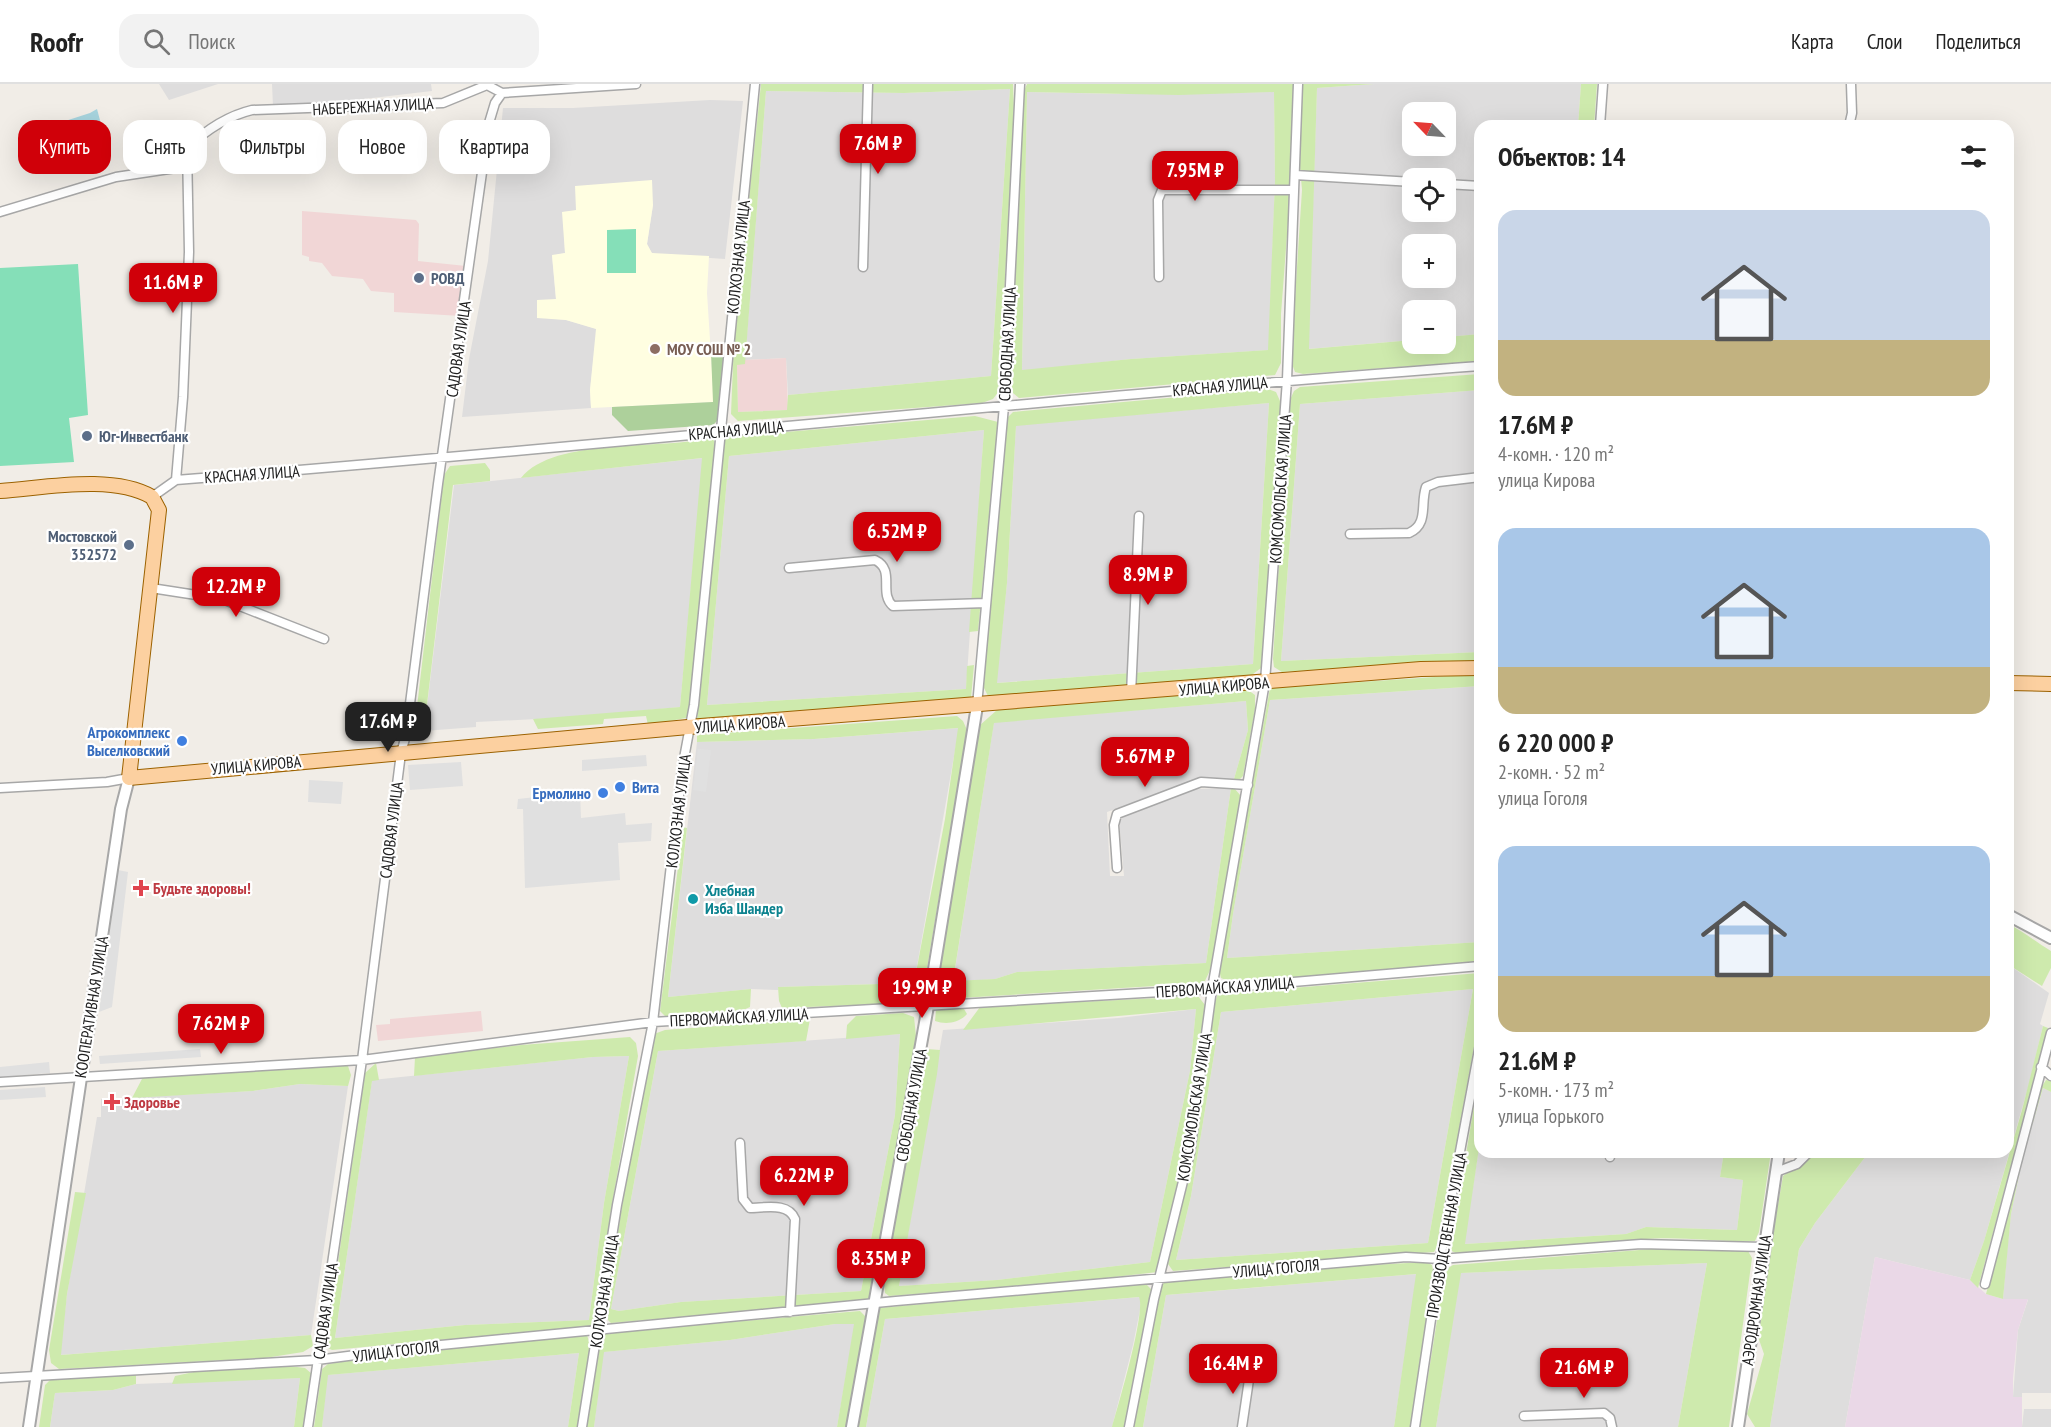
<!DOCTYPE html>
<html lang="ru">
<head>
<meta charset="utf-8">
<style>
  body { margin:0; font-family:"PT Sans Narrow",sans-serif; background:#f2f2f2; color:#222; height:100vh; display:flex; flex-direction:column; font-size:22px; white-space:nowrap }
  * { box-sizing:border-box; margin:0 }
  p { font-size:20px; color:#767676 }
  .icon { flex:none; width:33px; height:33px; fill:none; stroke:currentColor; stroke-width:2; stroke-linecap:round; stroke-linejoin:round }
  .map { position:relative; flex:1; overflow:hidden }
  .panel { position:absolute; left:1474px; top:36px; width:540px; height:1038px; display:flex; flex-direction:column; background:#fff; border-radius:18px; box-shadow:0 6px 24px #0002 }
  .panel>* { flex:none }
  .top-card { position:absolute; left:18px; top:36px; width:570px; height:54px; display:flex; gap:12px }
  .needle { width:39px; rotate:295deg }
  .buttons { position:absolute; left:1402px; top:18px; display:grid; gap:12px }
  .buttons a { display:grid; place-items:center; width:54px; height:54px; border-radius:12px; background:#fff; box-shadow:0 6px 24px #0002; font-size:30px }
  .price { position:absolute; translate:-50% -51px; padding:0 14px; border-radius:12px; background:#d00009; color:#fff; font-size:20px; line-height:39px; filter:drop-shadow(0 2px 3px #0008) }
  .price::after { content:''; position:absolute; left:50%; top:36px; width:18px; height:14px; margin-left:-9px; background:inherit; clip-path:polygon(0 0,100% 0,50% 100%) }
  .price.on { background:#222; color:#fff }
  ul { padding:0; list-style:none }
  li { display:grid; align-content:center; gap:12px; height:318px; padding:0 24px }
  li span { display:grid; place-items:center; height:186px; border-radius:18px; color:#555 }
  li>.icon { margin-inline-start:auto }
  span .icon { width:108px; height:108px; fill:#fffc; stroke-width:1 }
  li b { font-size:26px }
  h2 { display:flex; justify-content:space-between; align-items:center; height:72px; padding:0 24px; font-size:26px }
  .pill { padding:0 21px; border-radius:18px; background:#fff; box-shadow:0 6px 24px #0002; font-size:21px; line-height:54px }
  .pill.on { background:#d00009; color:#fff }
  header { display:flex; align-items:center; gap:36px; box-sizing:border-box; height:84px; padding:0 30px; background:#fff; border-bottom:2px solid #e0e0e0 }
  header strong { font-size:28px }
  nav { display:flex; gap:33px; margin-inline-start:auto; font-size:21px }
  .search { width:420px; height:54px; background:#f2f2f2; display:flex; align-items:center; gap:15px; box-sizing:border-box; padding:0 21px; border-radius:18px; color:#767676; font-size:22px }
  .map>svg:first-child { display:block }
  .residential { fill:#dedddd; fill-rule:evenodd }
  .commercial { fill:#f1d6d6 }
  .industrial { fill:#ead8e7 }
  .education { fill:#fffee1 }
  .grass { fill:#ceeaad; fill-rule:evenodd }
  .forest { fill:#add09b }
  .pitch { fill:#85dfb8 }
  .parking { fill:#e0e0e0 }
  .water { fill:#a7d4de }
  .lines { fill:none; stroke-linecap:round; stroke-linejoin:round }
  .minor-casing { stroke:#a7a7a7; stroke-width:11 }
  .tertiary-casing { stroke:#a7a7a7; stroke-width:14 }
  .primary-casing { stroke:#9c6200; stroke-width:16 }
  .minor { stroke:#fff; stroke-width:8 }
  .tertiary { stroke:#fff; stroke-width:10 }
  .primary { stroke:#fcd0a0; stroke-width:14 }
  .service-dot { fill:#5c6f8a; stroke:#fff; stroke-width:2 }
  .education-dot { fill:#8d6e63; stroke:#fff; stroke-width:2 }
  .shop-dot { fill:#3f7fe0; stroke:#fff; stroke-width:2 }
  .health-dot { fill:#e0444e; stroke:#fff; stroke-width:2 }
  .culture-dot { fill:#0f9aa8; stroke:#fff; stroke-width:2 }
  .labels { text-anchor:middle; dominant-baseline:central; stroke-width:4.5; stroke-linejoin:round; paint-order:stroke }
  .street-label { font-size:16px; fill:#202020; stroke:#fff }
  .service-label { font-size:16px; font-weight:bold; fill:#4e5e75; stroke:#fff; text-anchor:start }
  .education-label { font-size:16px; font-weight:bold; fill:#785e54; stroke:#fff; text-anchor:start }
  .shop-label { font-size:16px; font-weight:bold; fill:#366cbe; stroke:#fff; text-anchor:end }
  .health-label { font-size:16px; font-weight:bold; fill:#be3a42; stroke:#fff; text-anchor:start }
  .culture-label { font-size:16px; font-weight:bold; fill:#0d838f; stroke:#fff; text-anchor:start }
</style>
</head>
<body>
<header>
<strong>Roofr</strong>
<div class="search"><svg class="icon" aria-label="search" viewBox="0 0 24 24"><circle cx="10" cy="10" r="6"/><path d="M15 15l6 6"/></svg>Поиск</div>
<nav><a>Карта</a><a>Слои</a><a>Поделиться</a></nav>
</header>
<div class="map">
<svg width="2051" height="1343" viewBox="0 0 2051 1343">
  <rect width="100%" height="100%" fill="#f1ede7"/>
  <path class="residential" d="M159,0H218L169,16Z
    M272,0H431L432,7L321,20L273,22Z
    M1374,0H1581L1578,42H1480V250L1446,253V226H1413V256L1308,265L1317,4ZM1413,28H1446V62H1413ZM1413,94H1446V128H1413ZM1413,160H1446V194H1413Z
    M1010,5L991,292L788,311L786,274L745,276L766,7L904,9Z
    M1027,8L1119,10L1274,8L1275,97L1269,266L1131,275L1022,287Z
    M710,16L743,17L725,175L652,170L647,160L653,121L563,128L565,169L552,172L556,216L537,233L566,236L597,245L590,306L591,324L462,333L469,275L488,177L503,24H573Z
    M1480,306V568L1281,577L1300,320Z
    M1269,319L1253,580L996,599L1007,499L1016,341Z
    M984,346L966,605L707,621L729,372Z
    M703,374L680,623L576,633L476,638V643L424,647L454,401Z
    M1480,602V858L1227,874L1233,830L1270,616Z
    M1246,617L1248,646L1234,695H1202L1107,728L1110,792H1124L1119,736L1139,724L1194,705L1231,704L1206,879L1017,888L995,895L953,898L994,638Z
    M959,644L914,899L778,903V906L751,905L668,913L697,658L814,655Z
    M2009,881L2049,909L2040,940L2043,942L2029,1000L1984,1157L1970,1196L1875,1173L1845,1343H1770L1799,1165L1815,1139L1869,1068H2008Z
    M1473,905L1428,1159L1176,1176L1191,1112L1221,928Z
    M1196,925L1190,987L1150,1178L997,1196L899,1202L943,946L1118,934Z
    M900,950L895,1031L861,1207L681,1218L619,1227L611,1225L658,967Z
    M629,972L604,1119L589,1236L465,1241L335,1254L372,996L593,973Z
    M300,1000L348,1002L311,1251L60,1271L67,1210L97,1033H101V1015L253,1007Z
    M2043,1004L2051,1008V1309H2022V1313H2013L2018,1246L2028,1216L2003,1215L2007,1168L2011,1130L2023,1072Z
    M1480,1057V1068H1724L1720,1093L1743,1096L1737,1146L1646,1143L1626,1150L1464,1160Z
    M1707,1179L1678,1343H1436L1460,1189Z
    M1417,1190L1394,1343H1143L1166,1211Z
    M1140,1213V1226L1133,1261L1112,1343H866L885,1235Z
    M835,1240H855L837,1343H594L603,1268L730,1256Z
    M579,1269L568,1343H322L327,1291Z
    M300,1294L294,1343H50L55,1309L113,1306L136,1300Z
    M2024,1325H2051V1343H2022Z"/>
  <path class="commercial" d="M302,127L416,136L419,140L418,177L466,182L461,232L394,228V209L371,207L363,195L332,192L322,179L309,177V173L302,171Z
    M786,274L788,326L738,328L737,280H744L745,276Z
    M481,927L483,947L378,957L376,941L390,940V935Z"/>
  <path class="industrial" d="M1875,1173L1970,1196L1986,1210L2003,1215H2028L2018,1246L2013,1294V1313H2022V1343H1845Z"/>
  <path class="education" d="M652,96L653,121L647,160L652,169L709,172L707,209L714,318L591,324L590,306L596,245L566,236L537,234V216L556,215L552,171L565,169L562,128L576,126L575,102Z"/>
  <path class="grass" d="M761,0H1013L1014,26L999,307L993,315L982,319L738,337L731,330L734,257ZM1010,5L991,292L788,311L787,326L738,328L737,281L745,280L766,7L904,9Z
    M1027,0H1294L1289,125L1281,230V279L1275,291L1019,314L1013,309L1010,299L1024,7ZM1027,8L1179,11L1274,8L1275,97L1268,266L1131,275L1022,286Z
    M1303,0H1374L1317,4L1309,265L1413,256V260H1446V253L1480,250V277L1303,290L1295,288L1292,280V260L1302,106L1299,71Z
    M1581,0H1597L1594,42H1578Z
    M1480,290V306L1300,320L1281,577L1480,568V577L1282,588L1274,583L1273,575L1289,318L1294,307L1300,303Z
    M1268,305L1276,308L1280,317V340L1261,584L1249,593L988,612L984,604L983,587L1007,334L1013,328L1023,327ZM1269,319L1253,580L997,599L1007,499L1016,342Z
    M975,332L998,338L978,547L969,548L984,346L729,372L707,621L966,605L967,582L974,581L971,614L697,636L725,353Z
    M714,353L716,376L691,626L686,634L648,641L646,632L604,635L603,640L538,645L533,635L680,623L702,374L521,394C555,352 662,367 714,353Z
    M485,379L490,386V397L453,401L424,646L427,647L426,651L416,649L415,640L444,391L450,382Z
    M1480,590V602L1270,616L1233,830L1227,874L1480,858V877L1270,897H1228L1221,894L1219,886L1270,604Z
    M1248,606L1255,611V625L1243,692L1239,696L1234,695L1248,646L1246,617L994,639L953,897L995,895L1017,888L1206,879L1231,704H1234L1241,712L1213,880L1204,899L944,915L939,910L937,901L979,642L997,626Z
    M957,632L963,637L967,646L923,908L918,915L908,919L782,924L779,917L778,903L914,899L945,735L958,644L814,655L697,658V651Z
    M683,743L687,744L668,913L751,905L750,923L741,927L666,933L660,927Z
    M2008,840C2025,848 2035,858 2051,867V884L2042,902L2009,881Z
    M1480,889V930L1438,1161L1434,1168L1173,1187L1168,1180L1194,1065L1215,918L1218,910ZM1473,905L1428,1159L1176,1176L1191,1112L1221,928Z
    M1198,912L1205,921C1197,1012 1179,1099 1158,1188L1061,1199L889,1212L885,1209L884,1198L927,965L940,966L937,990L899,1202L997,1196L1150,1178L1190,987L1196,925L963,946L980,923Z
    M960,924L964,925L967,930C959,939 946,941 935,937L936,926Z
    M903,929L914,933L916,952L872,1212L865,1217L611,1239L605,1233L607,1217L636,1034L654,950L665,946L810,935L806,957L658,967L611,1225L619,1227L681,1218L861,1207L895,1031L900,950L846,955L847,941L856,932Z
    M2043,942L2048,944L1978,1204L1970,1196L1984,1157L2022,1026Z
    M630,953L636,959L638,972L611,1126L596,1236L591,1242L332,1266L326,1263L365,989L376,979L379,996L372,997L335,1254L465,1241L589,1236L604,1119L629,972L593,973L414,992L415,973L521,961Z
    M297,982H348L351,991L348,1002L300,1000L253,1007L132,1014L143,993Z
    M1480,986V1057L1465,1160L1626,1150L1646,1143L1737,1146L1743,1096L1720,1093L1724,1068H1771L1759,1148L1755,1157C1707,1159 1658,1147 1612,1162L1459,1171L1450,1166Z
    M2046,996L2051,997V1008L2043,1004L2023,1072L2011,1130L2003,1215L1986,1210L2039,1007Z
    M1815,1068H1869L1815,1139L1799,1165L1770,1343H1755L1747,1330L1764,1270L1756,1247L1783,1092Z
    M75,1108L86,1109L67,1210L61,1271L311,1251L313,1262L303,1268L265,1274L59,1285L51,1279L49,1266Z
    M1652,1165L1748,1167L1752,1174L1729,1343H1678L1707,1179L1461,1189L1436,1343H1420L1445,1186L1453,1181Z
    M1427,1178L1432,1181L1434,1191L1411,1343H1394L1416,1190L1166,1211L1143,1343H1133L1161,1204L1164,1198L1295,1185Z
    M1145,1199L1151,1205L1150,1216L1125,1343H1112C1118,1322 1146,1228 1139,1213L885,1235L866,1343H857L879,1224Z
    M860,1227L865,1232L867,1240L848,1343H837L854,1240H835L730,1256L604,1268L594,1343H587L602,1249Z
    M587,1251L590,1261L577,1343H568L579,1269L328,1291L322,1343H314L322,1285L328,1280L416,1267Z
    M289,1282L305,1284L312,1290L303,1343H294L300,1294L172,1300L175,1292L203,1286Z
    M136,1290V1300L113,1306L55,1309L50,1343H39L45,1301L50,1296Z"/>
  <path class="forest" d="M725,267L718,336L713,341L628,347L612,331V323L713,318L711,268Z"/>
  <path class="pitch" d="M636,145V189H607V146Z
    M78,180L88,331L69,334L74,378L0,382V184Z"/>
  <path class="parking" d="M698,665L711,666L706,708L693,706Z
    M646,671L647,682L582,687V676Z
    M461,678L463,702L410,706L408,681Z
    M309,696L343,698L341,720L308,718Z
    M580,708L581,734L625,729L626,741L652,739L651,757L618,759L620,796L525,804L523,725H517L518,715Z
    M118,786L128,788L112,923L99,928Z
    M200,965L201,973L100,980L99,972Z
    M49,978L50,989L0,993V983Z
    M45,1003L46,1013L0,1016V1006Z"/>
  <path class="water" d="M97,25L101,40L94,39L63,50L59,39L90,29Z"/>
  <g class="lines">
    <g class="minor-casing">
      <path id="minor" d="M1600,42L1603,0
        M1849,42L1852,29L1851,0
        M1295,91L1413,98
        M1446,100L1480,102
        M0,128L116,93L189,82
        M863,183L868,0
        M1159,193L1158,116L1162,106H1294
        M176,396L183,313L189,168L187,64C206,46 227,32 252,26L443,19L487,1L502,9L636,0
        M152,413L176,396C611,362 1045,314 1480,282
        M1350,450L1409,449C1429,440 1420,420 1426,403L1438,398L1480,393
        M789,484L875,476C896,486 878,509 893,522L986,519
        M151,504L222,515L324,555
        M1131,610L1139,432
        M977,622L1004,322L1020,0
        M0,704L107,698L129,694
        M1117,784L1114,741L1117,730L1201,698L1248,701
        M2041,983L2051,992
        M0,998L362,976L653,938L1212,905L1480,882
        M740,1059L743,1115L750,1124C765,1124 788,1118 795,1135L790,1228
        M1610,1073L1611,1068
        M1776,1088L1797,1080L1809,1068
        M1985,1200L2051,949
        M0,1294L317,1276L410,1264L896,1217L1406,1173L1440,1175L1641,1160L1763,1163
        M1524,1332L1604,1329L1610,1334L1612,1343
        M308,1343L362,976L401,669L406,651L438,400L489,39L495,19L502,9
        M582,1343L617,1121L653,938L682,685L694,621L755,0
        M1129,1343L1154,1215L1190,1069L1212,905L1265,598L1287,296L1298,0
        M1242,1343L1251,1282
        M1415,1343L1440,1175L1480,960"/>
    </g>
    <g class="tertiary-casing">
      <path id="tertiary" d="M2008,831L2051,854
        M29,1343L121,725L129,694
        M852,1343L928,922L977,622
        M1738,1343L1779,1068"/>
    </g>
    <g class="primary-casing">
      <path id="primary" d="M0,407C45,404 112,390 152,413L159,426L129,694L688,643L1421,585L1480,584
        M2008,599L2051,600"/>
    </g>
    <use href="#minor" class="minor"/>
    <use href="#tertiary" class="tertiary"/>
    <use href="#primary" class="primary"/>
  </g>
  <g class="service-dot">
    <circle cx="419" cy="194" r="6"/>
    <circle cx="87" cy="352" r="6"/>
    <circle cx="129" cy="461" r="6"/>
  </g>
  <circle class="education-dot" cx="655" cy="265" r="6"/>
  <g class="shop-dot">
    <circle cx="182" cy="657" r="6"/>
    <circle cx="620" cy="703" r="6"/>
    <circle cx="603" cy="709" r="6"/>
  </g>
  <g class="health-dot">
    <path d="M138 795h6v6h6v6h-6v6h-6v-6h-6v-6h6z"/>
    <path d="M109 1009h6v6h6v6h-6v6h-6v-6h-6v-6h6z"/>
  </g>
  <circle class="culture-dot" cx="693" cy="815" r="6"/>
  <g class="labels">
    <g class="street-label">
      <text transform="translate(373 22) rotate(-3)">НАБЕРЕЖНАЯ УЛИЦА</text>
      <text transform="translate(738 173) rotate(-84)">КОЛХОЗНАЯ УЛИЦА</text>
      <text transform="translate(1007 260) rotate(-87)">СВОБОДНАЯ УЛИЦА</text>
      <text transform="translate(458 265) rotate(-82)">САДОВАЯ УЛИЦА</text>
      <text transform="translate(1220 302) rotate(-5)">КРАСНАЯ УЛИЦА</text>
      <text transform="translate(736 346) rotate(-5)">КРАСНАЯ УЛИЦА</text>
      <text transform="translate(252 390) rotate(-4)">КРАСНАЯ УЛИЦА</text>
      <text transform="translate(1280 405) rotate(-86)">КОМСОМОЛЬСКАЯ УЛИЦА</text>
      <text transform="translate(1224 602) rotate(-5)">УЛИЦА КИРОВА</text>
      <text transform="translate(740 640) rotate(-4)">УЛИЦА КИРОВА</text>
      <text transform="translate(256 681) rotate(-5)">УЛИЦА КИРОВА</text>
      <text transform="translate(678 727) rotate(-83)">КОЛХОЗНАЯ УЛИЦА</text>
      <text transform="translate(391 746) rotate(-83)">САДОВАЯ УЛИЦА</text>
      <text transform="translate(1225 903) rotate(-4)">ПЕРВОМАЙСКАЯ УЛИЦА</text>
      <text transform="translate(91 923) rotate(-81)">КООПЕРАТИВНАЯ УЛИЦА</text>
      <text transform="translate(739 933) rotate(-3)">ПЕРВОМАЙСКАЯ УЛИЦА</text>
      <text transform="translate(911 1021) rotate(-80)">СВОБОДНАЯ УЛИЦА</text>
      <text transform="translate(1194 1023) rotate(-81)">КОМСОМОЛЬСКАЯ УЛИЦА</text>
      <text transform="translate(1446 1151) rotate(-80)">ПРОИЗВОДСТВЕННАЯ УЛИЦА</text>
      <text transform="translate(1276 1184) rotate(-5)">УЛИЦА ГОГОЛЯ</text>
      <text transform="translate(604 1207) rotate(-81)">КОЛХОЗНАЯ УЛИЦА</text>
      <text transform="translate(1756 1216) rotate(-82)">АЭРОДРОМНАЯ УЛИЦА</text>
      <text transform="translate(325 1227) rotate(-82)">САДОВАЯ УЛИЦА</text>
      <text transform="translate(396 1267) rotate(-7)">УЛИЦА ГОГОЛЯ</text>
    </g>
    <g class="service-label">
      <text x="431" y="194">РОВД</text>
      <text x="99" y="352">Юг-Инвестбанк</text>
      <text x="117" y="452" text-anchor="end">Мостовской<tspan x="117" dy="18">352572</tspan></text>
    </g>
    <g class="education-label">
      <text x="667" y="265">МОУ СОШ № 2</text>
    </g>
    <g class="shop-label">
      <text x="170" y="648">Агрокомплекс<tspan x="170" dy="18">Выселковский</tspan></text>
      <text x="632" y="703" text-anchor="start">Вита</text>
      <text x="591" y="709">Ермолино</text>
    </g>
    <g class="health-label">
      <text x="153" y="804">Будьте здоровы!</text>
      <text x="124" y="1018">Здоровье</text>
    </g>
    <g class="culture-label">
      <text x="705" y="806">Хлебная<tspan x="705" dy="18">Изба Шандер</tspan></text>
    </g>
  </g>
</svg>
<div class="buttons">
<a><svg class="needle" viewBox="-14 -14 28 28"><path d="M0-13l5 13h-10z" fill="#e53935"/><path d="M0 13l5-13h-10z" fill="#767676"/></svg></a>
<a><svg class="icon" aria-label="locate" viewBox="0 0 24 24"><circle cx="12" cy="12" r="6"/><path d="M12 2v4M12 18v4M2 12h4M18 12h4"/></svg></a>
<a>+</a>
<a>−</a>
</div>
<b class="price" style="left:878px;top:91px">7.6M ₽</b>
<b class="price" style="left:1195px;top:118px">7.95M ₽</b>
<b class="price" style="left:173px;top:230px">11.6M ₽</b>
<b class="price" style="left:897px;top:479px">6.52M ₽</b>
<b class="price" style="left:1148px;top:522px">8.9M ₽</b>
<b class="price" style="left:236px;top:534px">12.2M ₽</b>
<b class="price on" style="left:388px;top:669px">17.6M ₽</b>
<b class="price" style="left:1145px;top:704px">5.67M ₽</b>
<b class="price" style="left:922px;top:935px">19.9M ₽</b>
<b class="price" style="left:221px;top:971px">7.62M ₽</b>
<b class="price" style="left:804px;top:1123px">6.22M ₽</b>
<b class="price" style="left:881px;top:1206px">8.35M ₽</b>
<b class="price" style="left:1233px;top:1311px">16.4M ₽</b>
<b class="price" style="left:1584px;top:1315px">21.6M ₽</b>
<div class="top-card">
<a class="pill on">Купить</a>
<a class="pill">Снять</a>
<a class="pill">Фильтры</a>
<a class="pill">Новое</a>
<a class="pill">Квартира</a>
</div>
<section class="panel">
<h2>Объектов: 14<svg class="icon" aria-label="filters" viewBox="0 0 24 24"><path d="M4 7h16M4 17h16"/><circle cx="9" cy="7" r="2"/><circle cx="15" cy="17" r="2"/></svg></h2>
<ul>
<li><span style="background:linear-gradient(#c9d6e8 70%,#c2b280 0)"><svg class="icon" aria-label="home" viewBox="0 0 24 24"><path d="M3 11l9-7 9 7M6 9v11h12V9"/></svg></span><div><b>17.6M ₽</b><p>4-комн. · 120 m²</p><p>улица Кирова</p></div></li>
<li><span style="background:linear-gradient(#a9c7e8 75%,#c2b280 0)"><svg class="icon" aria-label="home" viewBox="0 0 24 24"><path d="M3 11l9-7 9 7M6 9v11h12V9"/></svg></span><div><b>6 220 000 ₽</b><p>2-комн. · 52 m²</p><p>улица Гоголя</p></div></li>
<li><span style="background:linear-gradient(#a9c7e8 70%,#c2b280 0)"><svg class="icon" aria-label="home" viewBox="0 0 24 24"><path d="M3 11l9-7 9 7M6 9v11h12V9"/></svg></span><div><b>21.6M ₽</b><p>5-комн. · 173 m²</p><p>улица Горького</p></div></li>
</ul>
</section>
</div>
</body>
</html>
